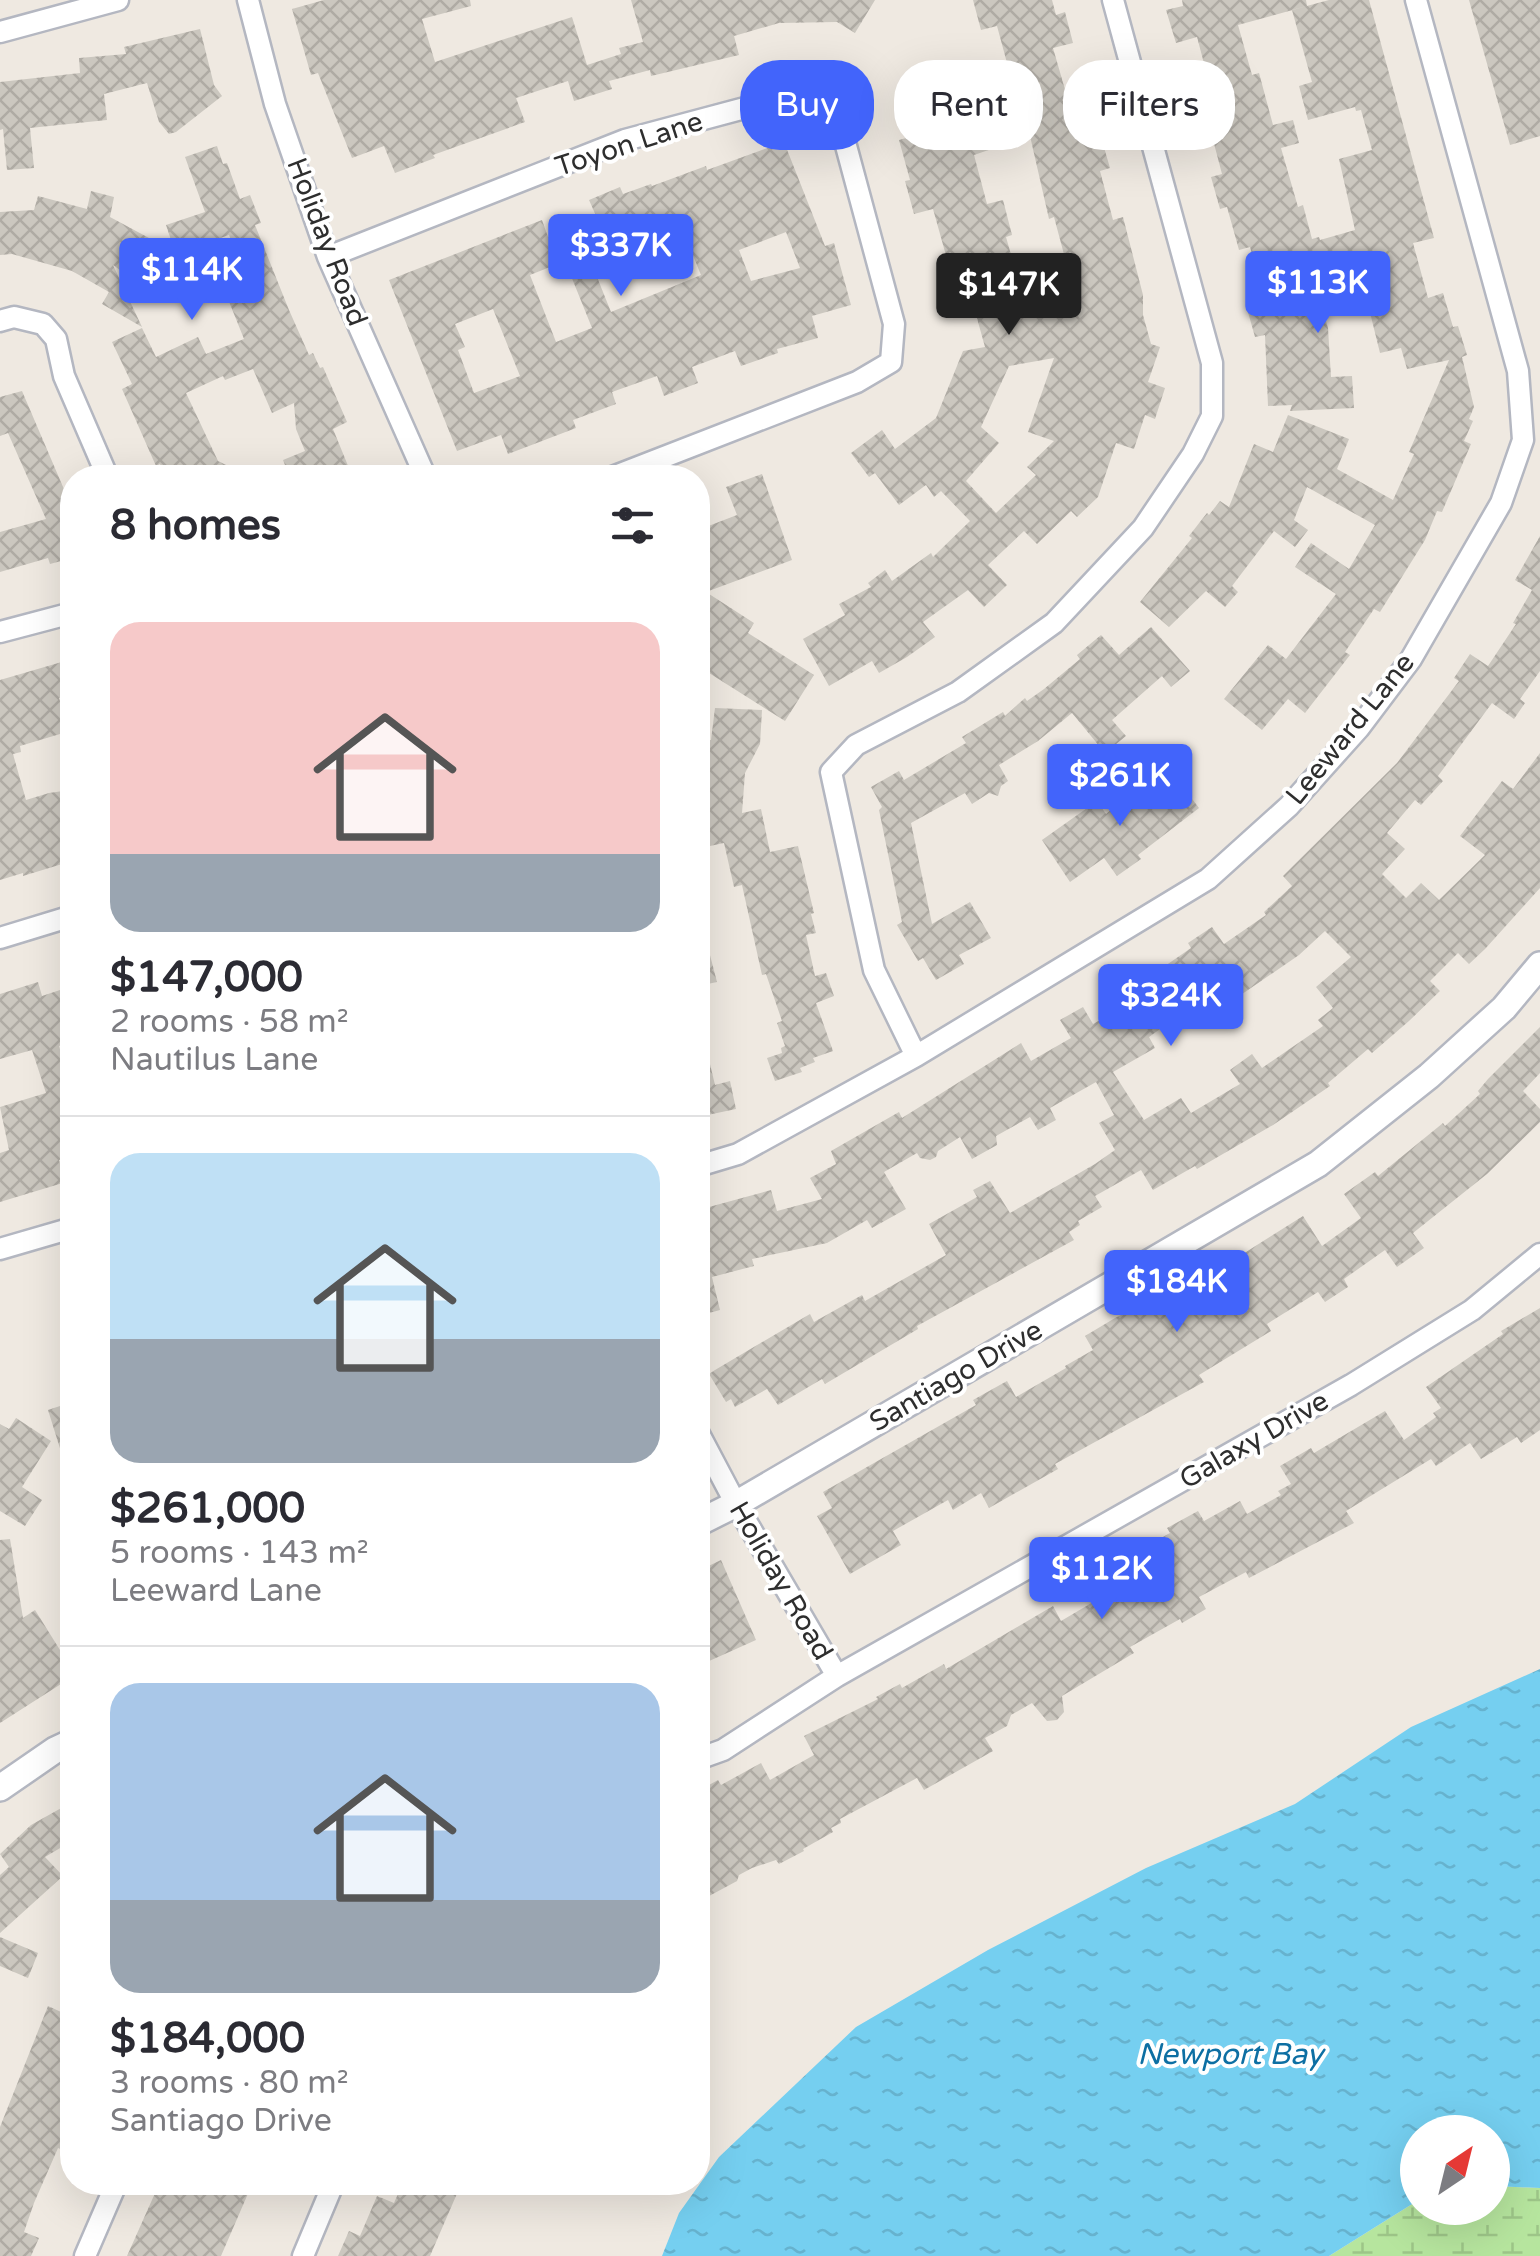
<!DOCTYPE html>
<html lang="en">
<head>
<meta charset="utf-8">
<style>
  body { margin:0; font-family:"Varela Round",sans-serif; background:#f2f2f3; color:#2b2b33; height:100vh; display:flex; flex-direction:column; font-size:38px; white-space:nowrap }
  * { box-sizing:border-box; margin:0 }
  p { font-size:32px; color:#7c7c81 }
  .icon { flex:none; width:55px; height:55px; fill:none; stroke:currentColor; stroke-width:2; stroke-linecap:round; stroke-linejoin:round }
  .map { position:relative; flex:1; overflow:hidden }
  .sheet { position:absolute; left:60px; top:465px; width:650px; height:1730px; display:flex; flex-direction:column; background:#fff; border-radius:40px; box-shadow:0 10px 40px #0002 }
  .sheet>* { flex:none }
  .guide { position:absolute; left:740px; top:60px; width:650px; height:90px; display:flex; gap:20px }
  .needle { width:65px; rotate:35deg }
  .tools { position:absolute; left:1400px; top:2115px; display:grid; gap:20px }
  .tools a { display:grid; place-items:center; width:110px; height:110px; border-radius:50%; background:#fff; box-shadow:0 10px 40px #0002; font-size:50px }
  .price { position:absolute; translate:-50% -85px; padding:0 22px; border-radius:10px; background:#4264fb; color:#fff; font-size:32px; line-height:65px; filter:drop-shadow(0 2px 5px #0008) }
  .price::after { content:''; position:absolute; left:50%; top:60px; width:30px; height:22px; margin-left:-15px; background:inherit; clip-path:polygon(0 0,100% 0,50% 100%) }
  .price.selected { background:#222; color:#fff }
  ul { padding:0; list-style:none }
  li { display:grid; align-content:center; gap:20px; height:530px; padding:0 50px }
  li+li { border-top:2px solid #e1e1e2 }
  li span { display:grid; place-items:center; height:310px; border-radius:30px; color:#555 }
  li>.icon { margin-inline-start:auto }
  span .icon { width:180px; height:180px; fill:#fffc; stroke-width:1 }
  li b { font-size:42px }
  h2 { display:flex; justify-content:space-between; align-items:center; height:120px; padding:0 50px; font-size:42px }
  .pill { padding:0 35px; border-radius:40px; background:#fff; box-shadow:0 10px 40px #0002; font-size:35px; line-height:90px }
  .pill.selected { background:#4264fb; color:#fff }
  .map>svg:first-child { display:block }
  .wetland { fill:url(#wetland-marsh) }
  .water { fill:url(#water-ripples) }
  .building { fill:url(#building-cross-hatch); fill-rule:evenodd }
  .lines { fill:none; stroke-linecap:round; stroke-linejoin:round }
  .minor-casing { stroke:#b4b7c1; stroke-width:25 }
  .tertiary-casing { stroke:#b4b7c1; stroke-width:30 }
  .minor { stroke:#fff; stroke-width:20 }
  .tertiary { stroke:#fff; stroke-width:25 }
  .labels { text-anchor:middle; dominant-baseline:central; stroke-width:8; stroke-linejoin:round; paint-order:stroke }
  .street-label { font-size:28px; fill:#2e2e2e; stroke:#fff }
  .water-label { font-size:30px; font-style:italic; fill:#0d6fa3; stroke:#fff }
</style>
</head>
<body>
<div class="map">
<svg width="1540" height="2256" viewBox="0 0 1540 2256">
  <defs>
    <pattern id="wetland-marsh" width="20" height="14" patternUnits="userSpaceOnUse" patternTransform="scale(2.5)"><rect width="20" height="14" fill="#b6e59e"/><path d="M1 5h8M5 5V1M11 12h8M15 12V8" fill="none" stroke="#9dc588"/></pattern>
    <pattern id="water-ripples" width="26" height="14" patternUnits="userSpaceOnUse" patternTransform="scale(2.5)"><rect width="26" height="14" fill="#75cff0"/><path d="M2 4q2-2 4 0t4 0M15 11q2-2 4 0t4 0" fill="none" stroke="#66b2ce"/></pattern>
    <pattern id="building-cross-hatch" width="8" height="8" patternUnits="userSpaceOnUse" patternTransform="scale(2.5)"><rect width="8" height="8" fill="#cbc7bf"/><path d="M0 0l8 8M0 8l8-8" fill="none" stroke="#afaba4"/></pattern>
  </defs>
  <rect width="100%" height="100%" fill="#efe9e1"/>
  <path class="wetland" d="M1493,2186L1540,2188V2256H1329L1417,2201L1418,2208H1492Z"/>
  <path class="water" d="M1540,1669V2188L1493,2186L1492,2132H1418L1417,2201L1329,2256H662L679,2213L719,2157L856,2027L988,1950L1146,1868L1295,1804L1411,1727Z"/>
  <path class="building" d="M324,0H470L471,6L422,19L435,62L572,17L587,65L621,54L619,48L643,42L631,0H875L855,33L837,22L779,23L734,36L739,55L651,76L650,70L609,81L612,89L574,101L568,81L516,98L525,122L433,155L435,158L395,173L384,146L352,158L318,73L311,75L292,9Z
    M973,0H1052L1056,15L1065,12L1073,43L1053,48L1068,100L1082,96L1093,139L1101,137L1110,168L1100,171L1113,220L1123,217L1143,295V315L1151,344L1160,347L1148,382L1165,388L1155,419L1145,415L1134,449L1116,443L1098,497L1077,517L1071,511L1037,544L1024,531L988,565L1007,585L984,607L968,590L923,622L935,637L907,657L879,673L872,661L829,686L803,639L845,615L839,604L871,587L868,583L885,570L892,581L931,553L933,557L970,521L941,491L934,497L926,485L899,505L875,473L869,477L851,453L882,430L895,449L936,418L963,351L985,347L968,286L947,292L938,262L947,259L933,209L914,214L905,181L910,180L899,140L910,137L899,96L944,84L955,124L1003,111L994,78L1010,74L997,26L981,30ZM1030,136L1049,219L1054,217L1069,273L1020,286L1006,237L1012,235L1003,200L987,204L974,155ZM1054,358L1028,432L1054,441L1027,467L1036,475L996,513L966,481L999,443L981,427L1009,366Z
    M1182,0H1306L1307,6L1238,25L1252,75L1259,73L1273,125L1293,120L1299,143L1281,148L1298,207L1303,205L1312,239L1319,237L1320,240L1355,230L1339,159L1372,150L1361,110L1356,111L1355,107L1308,120L1299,86L1312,82L1292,10L1329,0H1369L1434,238L1413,243L1428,298L1443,293L1453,327L1458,326L1467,355L1462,357L1474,407L1469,419L1473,421L1464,441L1471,444L1442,512L1437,511L1425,540L1380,612L1374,609L1345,652L1350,655L1305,713L1288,699L1262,730L1224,699L1268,645L1286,659L1336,594L1295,567L1311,543L1349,569L1375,525L1307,487L1294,520L1308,530L1295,547L1274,531L1232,586L1238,592L1225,607L1206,591L1169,627L1140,602L1192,538L1189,536L1207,513L1209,515L1220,501L1229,507L1254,444L1273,452L1288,415L1349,439L1337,469L1393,500L1414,454L1409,452L1449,360L1407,369L1401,348L1380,353L1358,264L1313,276L1328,328L1331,377L1352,376L1354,408L1290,411L1292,405L1268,406L1265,335L1255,337L1246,305L1265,299L1250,247L1239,250L1227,207L1220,209L1211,177L1222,174L1207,117L1197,120L1190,92L1210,86L1197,37L1176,43L1166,10L1183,6Z
    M1469,0H1540V136L1510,145Z
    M200,29L214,85L222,96L176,132L169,134L159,122L147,83L104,94L107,120L30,128L34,168L7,170L3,129L0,130V82L80,73L79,58L126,54L124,47Z
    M784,142L825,246L834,243L851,305L812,316L818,338L777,349L778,353L741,366L735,351L692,367L698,383L664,396L657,376L612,392L616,404L573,420L576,428L508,454L501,435L457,451L389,280L542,220L548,237L597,218L589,200L620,187L623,194L651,184L652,186L706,166L707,170ZM677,216L701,275L611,312L595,272L646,251L638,231ZM786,232L800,268L751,281L739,250ZM565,261L592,328L556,342L530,275ZM493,309L520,376L474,393L458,350L465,347L455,324Z
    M217,146L223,164L227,163L240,199L250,195L261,223L255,225L289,310L309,355L313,353L320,368L323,367L347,422L333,429L353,478H290L283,460L305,451L296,429L294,403L272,413L253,369L225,380L223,376L186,393L218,461L252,478H166L160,464L156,466L122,389L132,384L112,342L142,328L156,357L198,337L206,354L244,339L226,294L249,285L229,235L178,253L153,294L113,265L142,327L102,304L109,292L72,271L12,254L0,255V212L34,210L38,196L87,209L91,191L114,197L110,217L175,252L166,225L205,212L185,157Z
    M22,391L72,508V558L50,564L48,558L0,572V532L46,519L8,433L0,436V397Z
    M762,474L792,560L706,592L754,623L748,633L814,675L785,721L698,666V530L737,515L726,487Z
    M1540,536V671L1520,699L1525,703L1514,719L1492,703L1438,776L1443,781L1421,805L1415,800L1387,833L1405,849L1382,874L1406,898L1421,883L1439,900L1485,855L1460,836L1502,781L1513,789L1540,753V888L1485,949L1469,964L1458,953L1430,981L1440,991L1409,1021L1372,1053L1368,1049L1328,1083L1330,1086L1273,1125L1197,1169L1195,1166L1153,1190L1141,1170L1095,1196L1102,1207L1078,1221L1080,1225L1069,1232L1074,1240L917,1326L918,1329L825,1384L822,1379L778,1405L767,1389L735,1407L731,1399L726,1402L709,1374L715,1370L810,1314L814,1322L862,1295L865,1301L946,1255L929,1224L977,1197L973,1190L990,1181L1010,1213L1095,1164L1115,1150L1099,1123L1114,1115L1096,1082L1050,1108L1056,1120L1038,1130L1030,1117L996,1136L997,1145L972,1159L960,1137L938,1151L936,1157L930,1160L920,1158L917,1153L884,1172L906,1209L872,1228L867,1220L827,1243L752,1259L754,1266L712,1277L720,1310L698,1316V1210L771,1190L777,1211L822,1199L810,1178L836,1164L831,1151L899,1112L902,1118L1021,1043L1031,1061L1071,1038L1060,1020L1083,1007L1093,1024L1135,1000L1132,997L1152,983L1149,977L1191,948L1188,943L1212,927L1224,944L1266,915L1264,912L1292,886L1283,876L1397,763L1459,681L1454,678L1470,654L1488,666L1516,624L1513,623L1532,590L1515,580ZM1325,931L1351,957L1316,987L1333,1008L1318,1020L1323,1026L1262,1068L1252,1054L1230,1070L1240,1084L1191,1113L1181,1098L1144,1120L1113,1072L1155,1048L1149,1037L1167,1024L1187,1014L1192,1020L1225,998L1229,1003L1299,955Z
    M1151,627L1190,671L1171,687L1162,676L1112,720L1126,736L1105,753L1072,713L1038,741L999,765L1008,781L1001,786L998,796L989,793L972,804L965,793L911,823L932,924L970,902L991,938L959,955L964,964L936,980L923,958L918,961L897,925L902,922L879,810L882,807L871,787L899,771L904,780L966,743L962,737L1003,712L1005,716L1025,698L1027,701L1044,689L1080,659L1077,655L1101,635L1119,655Z
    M72,659V694L59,698L70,731L20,746L21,752L13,754L26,800L49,793L63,791L64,796L72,794V861L23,876V873L0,880V680Z
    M715,708L762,710L760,744L745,773L742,813L761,809L770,852L798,846L814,913L811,914L816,933L806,935L815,976L826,973L834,996L816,1003L833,1051L813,1058L815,1062L800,1068L802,1072L775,1081L767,1058L782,1053L781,1048L785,1046L777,1023L782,1021L766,974L762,975L742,885L734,887L724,843L710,846L700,806H698V740H711Z
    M1173,774L1199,808L1138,855L1141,859L1117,876L1104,858L1070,882L1042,840L1097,801L1106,814L1141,786L1147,795Z
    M698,932H704L717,982L698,986Z
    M38,982L42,996L72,986V1042L59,1046L72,1088V1157L59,1160L66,1182L0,1202V1153L9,1150L0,1107L46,1093L32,1050L0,1059V994Z
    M1540,1027V1073L1523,1091L1540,1109V1122L1487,1174L1413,1233L1424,1248L1397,1267L1385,1250L1344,1279L1348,1287L1325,1302L1318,1292L1267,1324L1271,1331L1199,1375L1204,1382L1055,1464L1058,1469L989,1508L981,1493L953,1510L948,1500L893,1531L901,1545L850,1574L817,1516L832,1508L823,1492L976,1405L973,1400L1007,1381L1016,1397L1066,1368L1065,1366L1093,1350L1085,1336L1115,1318L1153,1299L1156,1304L1189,1285L1197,1300L1244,1273L1235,1259L1303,1216L1322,1246L1361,1218L1344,1194L1375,1172L1378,1176L1443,1123L1445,1126L1480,1094L1478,1091L1488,1079Z
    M705,1043L715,1085L730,1081L736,1109L698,1117V1044Z
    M1540,1308V1430L1521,1443L1517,1437L1481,1459L1470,1443L1436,1466L1431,1459L1346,1511L1354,1523L1249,1578L1246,1572L1199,1597L1206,1609L1182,1623L1180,1619L1130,1647L1134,1653L1062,1696L1064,1712L1057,1720L1047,1721L1032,1703L1011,1715L1007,1726L985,1738L993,1751L924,1790L917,1778L840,1819L841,1823L831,1828L833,1832L803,1849L804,1851L779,1864L776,1860L752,1868L739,1875L737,1881L698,1902V1791L718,1780L721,1785L761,1763L770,1780L814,1755L804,1736L878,1699L876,1697L900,1684L902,1688L944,1664L946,1669L1053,1606L1061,1621L1105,1595L1094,1576L1170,1533L1167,1528L1198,1511L1204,1521L1240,1501L1247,1514L1281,1495L1278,1491L1291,1484L1280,1466L1311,1448L1314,1453L1385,1411L1404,1440L1436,1417L1433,1413L1441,1408L1426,1387L1503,1334L1501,1331Z
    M72,1402V1473L68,1474L48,1410Z
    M16,1418L51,1441L22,1487L42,1500L25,1526L0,1511V1424L9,1429Z
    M10,1539L23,1618L35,1610L60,1650L72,1642V1677L0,1723V1540Z
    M721,1560L756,1640L698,1666V1571Z
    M72,1802V1841L45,1857L63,1876L0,1933V1875L9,1867L0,1854L31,1825Z
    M0,1937L38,1953L28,1978L0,1966Z
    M48,2006L72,2017V2154L58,2148L34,2203L24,2232L39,2238L31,2256H0V2127Z
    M160,2182H253L221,2256H127Z
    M403,2182H462L430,2256H338L349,2231L360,2236L377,2196L394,2203Z"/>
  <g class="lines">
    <g class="minor-casing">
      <path id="minor" d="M248,0L275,104L328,257L426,478
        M0,32L118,0
        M328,257L625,140L775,100L824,96L845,142L894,324L891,362L857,382L610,478
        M0,321L14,317L43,324L56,339L64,376L108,478
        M0,632L72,613
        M0,938L72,916
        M916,1056L874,970L831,772L856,745L958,692L1054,623L1143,528L1193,454L1212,416V363L1113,0
        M698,1166L738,1154L916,1056L1208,879L1289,806L1359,728L1411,659L1501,503L1523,440L1518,371L1416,0
        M0,1249L72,1228
        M698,1432L736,1504L837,1676
        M698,1759L723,1750L837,1676L1351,1385L1472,1310L1540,1254
        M85,2256L117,2182
        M303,2256L334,2182"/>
    </g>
    <g class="tertiary-casing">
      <path id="tertiary" d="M698,1523L736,1504L1318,1164L1429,1076L1504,1008L1540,965
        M0,1788L55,1750L72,1742"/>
    </g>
    <use href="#minor" class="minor"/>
    <use href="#tertiary" class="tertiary"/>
  </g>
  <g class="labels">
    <g class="street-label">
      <text transform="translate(629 144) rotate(-18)">Toyon Lane</text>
      <text transform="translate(327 242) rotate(69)">Holiday Road</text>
      <text transform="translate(1350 729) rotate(-51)">Leeward Lane</text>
      <text transform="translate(956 1376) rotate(-30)">Santiago Drive</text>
      <text transform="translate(1254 1440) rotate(-30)">Galaxy Drive</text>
      <text transform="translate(781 1581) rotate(60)">Holiday Road</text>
    </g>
    <g class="water-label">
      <text x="1230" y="2054">Newport Bay</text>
    </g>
  </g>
</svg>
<div class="tools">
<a><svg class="needle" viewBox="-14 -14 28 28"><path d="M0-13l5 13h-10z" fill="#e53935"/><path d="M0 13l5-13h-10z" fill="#7c7c81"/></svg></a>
</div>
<b class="price" style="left:621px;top:299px">$337K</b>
<b class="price" style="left:192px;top:323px">$114K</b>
<b class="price" style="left:1318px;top:336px">$113K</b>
<b class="price selected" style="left:1009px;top:338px">$147K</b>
<b class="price" style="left:1120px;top:829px">$261K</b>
<b class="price" style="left:1171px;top:1049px">$324K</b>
<b class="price" style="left:1177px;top:1335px">$184K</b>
<b class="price" style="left:1102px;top:1622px">$112K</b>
<div class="guide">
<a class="pill selected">Buy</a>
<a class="pill">Rent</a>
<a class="pill">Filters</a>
</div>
<section class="sheet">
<h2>8 homes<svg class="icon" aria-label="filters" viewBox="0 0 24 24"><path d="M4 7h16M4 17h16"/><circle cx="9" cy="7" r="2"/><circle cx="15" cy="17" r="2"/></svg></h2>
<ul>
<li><span style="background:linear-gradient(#f6c9c9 75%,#9aa5b1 0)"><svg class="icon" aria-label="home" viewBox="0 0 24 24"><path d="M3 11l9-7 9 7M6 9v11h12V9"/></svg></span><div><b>$147,000</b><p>2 rooms · 58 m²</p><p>Nautilus Lane</p></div></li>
<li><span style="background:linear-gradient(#bfe0f5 60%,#9aa5b1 0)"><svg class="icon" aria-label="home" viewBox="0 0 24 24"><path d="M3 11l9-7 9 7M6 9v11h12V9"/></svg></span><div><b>$261,000</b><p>5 rooms · 143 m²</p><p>Leeward Lane</p></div></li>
<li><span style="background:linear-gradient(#a9c7e8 70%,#9aa5b1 0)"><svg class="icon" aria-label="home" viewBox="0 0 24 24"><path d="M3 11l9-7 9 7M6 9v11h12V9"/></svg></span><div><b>$184,000</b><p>3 rooms · 80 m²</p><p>Santiago Drive</p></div></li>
</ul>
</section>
</div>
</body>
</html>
